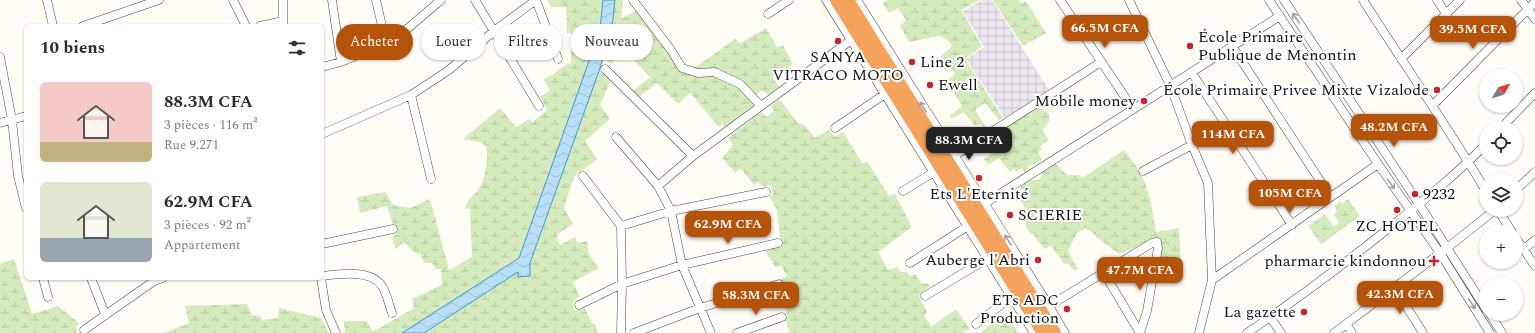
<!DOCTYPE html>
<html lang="fr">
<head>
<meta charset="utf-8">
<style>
  body { margin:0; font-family:Spectral,serif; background:#f2f2f3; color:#2b2b33; height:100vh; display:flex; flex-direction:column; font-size:15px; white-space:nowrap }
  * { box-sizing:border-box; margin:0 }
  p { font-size:13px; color:#7c7c81 }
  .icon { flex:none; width:22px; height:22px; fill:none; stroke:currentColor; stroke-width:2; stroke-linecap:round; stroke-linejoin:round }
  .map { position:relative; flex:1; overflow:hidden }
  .panel { position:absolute; left:24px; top:24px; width:300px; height:256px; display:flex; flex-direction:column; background:#fff; border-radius:6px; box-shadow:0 1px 3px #0004 }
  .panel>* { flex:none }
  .top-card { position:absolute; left:336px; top:24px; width:380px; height:36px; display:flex; gap:8px }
  .needle { width:26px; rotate:52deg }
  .buttons { position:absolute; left:1479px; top:69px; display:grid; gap:8px }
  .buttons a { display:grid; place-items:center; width:44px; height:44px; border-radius:50%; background:#fff; box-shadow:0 1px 3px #0004; font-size:20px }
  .price { position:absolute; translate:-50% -34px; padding:0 9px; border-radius:8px; background:#b45309; color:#fff; font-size:13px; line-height:26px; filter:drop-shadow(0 1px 2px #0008) }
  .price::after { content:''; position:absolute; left:50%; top:24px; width:12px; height:9px; margin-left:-6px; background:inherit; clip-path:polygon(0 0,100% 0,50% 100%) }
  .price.current { background:#222; color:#fff }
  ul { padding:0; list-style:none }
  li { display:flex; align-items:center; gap:12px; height:100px; padding:0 16px }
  li span { display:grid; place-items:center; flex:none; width:112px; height:80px; border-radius:6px; color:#555 }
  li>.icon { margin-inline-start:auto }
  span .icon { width:48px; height:48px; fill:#fffc; stroke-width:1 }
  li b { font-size:17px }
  h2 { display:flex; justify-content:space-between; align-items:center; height:48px; padding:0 16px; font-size:17px }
  .chip { padding:0 14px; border-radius:18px; background:#fff; box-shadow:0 1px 3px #0004; font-size:14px; line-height:36px }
  .chip.current { background:#b45309; color:#fff }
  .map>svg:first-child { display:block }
  .industrial { fill:url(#industrial-grid) }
  .wetland { fill:url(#wetland-marsh) }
  .water { fill:url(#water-waves); stroke:#3f96cf }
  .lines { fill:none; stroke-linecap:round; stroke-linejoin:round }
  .minor-casing { stroke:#444; stroke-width:9 }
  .highway-casing { stroke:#222; stroke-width:13 }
  .minor { stroke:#fff; stroke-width:8 }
  .highway { stroke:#f5a25d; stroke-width:12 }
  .oneway { stroke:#a0a0a0 }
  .poi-dot { fill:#c4262e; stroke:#fff; stroke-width:1.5 }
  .labels { text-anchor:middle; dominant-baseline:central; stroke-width:4; stroke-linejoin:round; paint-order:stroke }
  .poi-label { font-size:16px; fill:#111; stroke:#fff; text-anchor:end }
</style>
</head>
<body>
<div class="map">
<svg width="1535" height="333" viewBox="0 0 1535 333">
  <defs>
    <pattern id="industrial-grid" width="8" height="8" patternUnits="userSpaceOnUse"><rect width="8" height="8" fill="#eee6ef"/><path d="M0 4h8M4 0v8" fill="none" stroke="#cbc4cc"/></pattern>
    <pattern id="wetland-marsh" width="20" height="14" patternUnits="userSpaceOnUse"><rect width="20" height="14" fill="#d5ebbd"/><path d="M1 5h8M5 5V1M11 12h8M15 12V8" fill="none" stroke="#b6c8a1"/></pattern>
    <pattern id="water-waves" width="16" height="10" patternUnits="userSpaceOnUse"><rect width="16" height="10" fill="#b9e0f7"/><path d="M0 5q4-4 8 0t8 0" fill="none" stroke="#9ebfd3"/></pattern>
  </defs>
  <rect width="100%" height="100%" fill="#fffdf5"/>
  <path class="industrial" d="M982,0H992L1049,90L1005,118L966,59L984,47L963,11Z"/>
  <path class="wetland" d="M547,0H603L600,30L519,259L402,333H345L344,321H367L373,332L414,308L412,299L442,285L441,269H436L432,263H424L420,254L414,252L404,242L396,249L392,238L396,234L387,206L360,213L357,197L386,192L393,205L410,208L430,199L449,270L472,257L470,209L465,208C468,198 473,197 478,190C485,181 489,157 486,146L480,142L463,139L500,108L516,127L529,119L533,122L547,110L540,97L550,90L543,79C556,75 558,67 571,63V33H567L566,7H551Z
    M615,0H623L621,19L639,9L686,74L735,39L740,43L766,28L777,47L783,45L793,64L773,78L779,87L768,95L762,90L750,100L754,105L725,127L722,124L719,127L690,93L678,104L657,83L639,97L633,91L650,77L626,52L630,40L626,36L623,40L612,64L603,58L608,42L620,37L612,28Z
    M888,0H980L961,10L982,46L965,59L1003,118L999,120L985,103L975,110L986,127L984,128L980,124L974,125L964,112L951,119L950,116L962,106L947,81L955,74L950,68L946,71L937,60L952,46L947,39L939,36L909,42L900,26L906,20L898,8L889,13L883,3Z
    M993,0H1019L1022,4L1026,1L1046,33L1023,46Z
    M599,71L611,80L600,105L610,119L585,141L597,159L574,177L564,208L573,224L558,234L557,239L560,245L575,237L577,243L587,241L589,255L599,268L573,282L580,297L576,299L572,305L575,310L585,308L592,324H595L598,333H424L518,272L530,276V263Z
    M779,99L799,124H803L815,138L829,130L835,137L843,132L863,164L867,161L889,196L895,194L912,227L878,252L888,270L897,267L901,272H907L910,276L915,274L922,284L927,283L930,286L919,296L927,312L924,316L932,326L956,309L970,329L963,333H790L785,319L788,317L783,301L779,302L774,291L782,288L779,280L787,276L781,266L775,267L765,251L781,247L777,210L769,196L773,195L770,185L763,187L758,182L754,185L741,169L735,173L722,158L733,145L728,138L761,112L767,117L774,111L771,106Z
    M1039,108C1054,112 1051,122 1042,130L1049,140L1040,146L1042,149L1038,152L1042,160L1029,166L1025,173L1021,168L1016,172L1014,169L1010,172L999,158L988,165L984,159L996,151L999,154L1005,148L994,133Z
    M1124,150C1130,158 1138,167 1142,176C1150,193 1153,213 1156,232L1179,228L1181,266L1163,270L1161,267H1157L1154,240L1120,254L1113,250L1089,230L1085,228L1077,233L1068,251L1078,269L1074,271L1068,263L1065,265L1051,246L1044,249L1033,234L1031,235L1026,226L1025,208L1018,196L1021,192V185C1022,184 1024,182 1026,181C1035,178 1040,186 1043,170L1055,163L1067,175H1079L1081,177H1084Z
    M1348,199L1360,216L1321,244L1308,226L1325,214L1334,227L1339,222L1334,215L1337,211L1335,206L1340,201L1342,204Z
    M14,259L32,314L58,306L79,323L76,327L77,333H0V265L1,263Z
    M247,304L252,315L260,316L262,320L278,318L279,308L321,318L329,333H164L189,323L185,306Z
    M1005,314L1019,333H981V332Z"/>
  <path class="water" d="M603,0H615L612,28L620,37L611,46L608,43L599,71L530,263V276L518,277V272L424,333H402L519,258L600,30Z"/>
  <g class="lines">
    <g class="minor-casing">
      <path id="minor" d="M47,0L53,26
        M233,0L246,26
        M283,0V26
        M332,0L341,62
        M376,0L386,43
        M475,0L539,106
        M536,0L558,59
        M633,0L671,50L682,68L698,73L714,72L740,84L761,106
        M826,0L1034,333
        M857,0L1049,306L1065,333
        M1060,0L1133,109
        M1129,0L1170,85L1192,145L1208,183L1212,280L1199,333
        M1269,0L1378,164L1440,253L1490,333
        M1284,0L1419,204L1486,309
        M1363,0C1404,64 1447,126 1486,191
        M1437,0L1447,15
        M1521,0L1535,19
        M768,14L789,0
        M83,26L159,0
        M260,26L283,21
        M1232,46L1330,196
        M0,57L12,120L18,176L26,208
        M1401,59L1460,0
        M322,67L341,62L386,43L407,29L441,0
        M605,69L693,156
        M1192,73L1292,225
        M411,95L431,179
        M1433,105L1535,2
        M0,123L26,116
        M835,128L885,94
        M1501,128L1535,93
        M322,134L411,95L449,70L494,31L536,0
        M616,137L658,186L671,211L682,265L711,333
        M954,156L1101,62
        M1143,171L1192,145
        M583,176L621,226L622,284L621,333
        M658,186L693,156L851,40
        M1516,190L1535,172
        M903,191L934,172
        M984,204L1280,16
        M1498,210L1512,232
        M621,226L671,211L766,192
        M1516,238L1535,266
        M322,244L393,229
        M1523,250L1535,240
        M910,263L968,226
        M1104,273L1140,333
        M322,276C339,274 371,269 382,286C387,294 389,305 392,313
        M43,278L48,297
        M91,278L105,314
        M321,278L326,310L336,333
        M1212,280L1378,164
        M1394,287L1423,333
        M925,296L987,259
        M579,305L622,284L682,265L778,243
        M1049,306L1152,243L1157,242L1158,248L1147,311L1140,333
        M1490,314L1502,333
        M1270,317L1281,333
        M976,324L1011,297
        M1346,324L1352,333
        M84,330L154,281L163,278
        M634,333L700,308L779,284
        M737,333L782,317
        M1247,333C1296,300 1343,265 1389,228C1423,201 1456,175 1486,144
        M1334,333L1447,248L1495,210"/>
    </g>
    <g class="highway-casing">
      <path id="highway" d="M836,0L1043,333
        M848,0L1055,333"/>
    </g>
    <use href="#minor" class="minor"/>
    <use href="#highway" class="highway"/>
  </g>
  <defs><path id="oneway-shaft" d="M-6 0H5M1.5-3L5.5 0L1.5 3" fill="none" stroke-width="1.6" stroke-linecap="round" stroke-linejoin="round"/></defs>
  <g class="oneway">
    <use href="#oneway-shaft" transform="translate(1296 18) rotate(-124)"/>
    <use href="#oneway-shaft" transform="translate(923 107) rotate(-122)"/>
    <use href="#oneway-shaft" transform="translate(1391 184) rotate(55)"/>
    <use href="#oneway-shaft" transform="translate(1008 240) rotate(-122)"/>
    <use href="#oneway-shaft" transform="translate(1472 304) rotate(58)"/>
  </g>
  <g class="poi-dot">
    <circle cx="838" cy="41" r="4"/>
    <circle cx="1190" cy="46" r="4"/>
    <circle cx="912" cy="62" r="4"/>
    <circle cx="930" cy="85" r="4"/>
    <circle cx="1437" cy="90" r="4"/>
    <circle cx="1144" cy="101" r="4"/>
    <circle cx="979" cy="178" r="4"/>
    <circle cx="1415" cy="194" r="4"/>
    <circle cx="1397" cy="210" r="4"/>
    <circle cx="1010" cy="215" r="4"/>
    <circle cx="1038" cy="260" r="4"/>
    <path d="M1432 255h4v4h4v4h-4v4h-4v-4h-4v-4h4z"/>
    <circle cx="1067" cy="309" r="4"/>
    <circle cx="1304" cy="312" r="4"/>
  </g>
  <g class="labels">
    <g class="poi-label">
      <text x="1198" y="37" text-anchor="start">École Primaire<tspan x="1198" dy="18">Publique de Menontin</tspan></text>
      <text x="838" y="57" text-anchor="middle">SANYA<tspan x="838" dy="18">VITRACO MOTO</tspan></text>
      <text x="920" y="62" text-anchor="start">Line 2</text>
      <text x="938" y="85" text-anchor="start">Ewell</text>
      <text x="1429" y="90">École Primaire Privee Mixte Vizalode</text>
      <text x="1136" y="101">Mobile money</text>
      <text x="979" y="194" text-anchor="middle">Ets L'Eternité</text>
      <text x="1423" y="194" text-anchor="start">9232</text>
      <text x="1018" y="215" text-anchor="start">SCIERIE</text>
      <text x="1397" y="226" text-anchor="middle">ZC HOTEL</text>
      <text x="1030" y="260">Auberge l'Abri</text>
      <text x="1426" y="261">pharmarcie kindonnou</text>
      <text x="1059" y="300">ETs ADC<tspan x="1059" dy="18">Production</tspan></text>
      <text x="1296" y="312">La gazette</text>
    </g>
  </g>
</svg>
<div class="buttons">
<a><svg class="needle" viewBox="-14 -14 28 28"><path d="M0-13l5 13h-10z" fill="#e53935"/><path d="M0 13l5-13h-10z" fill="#7c7c81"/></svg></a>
<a><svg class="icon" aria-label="locate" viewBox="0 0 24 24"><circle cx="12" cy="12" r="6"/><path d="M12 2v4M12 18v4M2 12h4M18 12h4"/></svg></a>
<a><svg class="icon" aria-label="layers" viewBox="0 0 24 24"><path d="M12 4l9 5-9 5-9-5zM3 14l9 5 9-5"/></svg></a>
<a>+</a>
<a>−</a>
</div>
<b class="price" style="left:1105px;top:49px">66.5M CFA</b>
<b class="price" style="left:1473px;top:50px">39.5M CFA</b>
<b class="price" style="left:1394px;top:148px">48.2M CFA</b>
<b class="price" style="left:1233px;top:155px">114M CFA</b>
<b class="price current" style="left:969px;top:161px">88.3M CFA</b>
<b class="price" style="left:1290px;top:214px">105M CFA</b>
<b class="price" style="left:728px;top:245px">62.9M CFA</b>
<b class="price" style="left:1140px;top:291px">47.7M CFA</b>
<b class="price" style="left:1400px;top:315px">42.3M CFA</b>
<b class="price" style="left:756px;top:316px">58.3M CFA</b>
<div class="top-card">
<a class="chip current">Acheter</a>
<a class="chip">Louer</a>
<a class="chip">Filtres</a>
<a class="chip">Nouveau</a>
</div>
<section class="panel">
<h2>10 biens<svg class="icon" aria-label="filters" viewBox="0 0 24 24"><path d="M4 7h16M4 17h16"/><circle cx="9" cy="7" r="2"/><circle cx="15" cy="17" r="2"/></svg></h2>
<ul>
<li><span style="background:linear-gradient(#f6c9c9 75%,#c2b280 0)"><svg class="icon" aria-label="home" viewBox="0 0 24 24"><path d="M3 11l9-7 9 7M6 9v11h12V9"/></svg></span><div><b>88.3M CFA</b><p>3 pièces · 116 m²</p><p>Rue 9.271</p></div></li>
<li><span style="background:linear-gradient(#dfe7d0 70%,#9aa5b1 0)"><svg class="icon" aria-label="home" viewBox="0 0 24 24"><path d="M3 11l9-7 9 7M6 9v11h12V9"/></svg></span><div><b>62.9M CFA</b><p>3 pièces · 92 m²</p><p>Appartement</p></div></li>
</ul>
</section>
</div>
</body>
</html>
